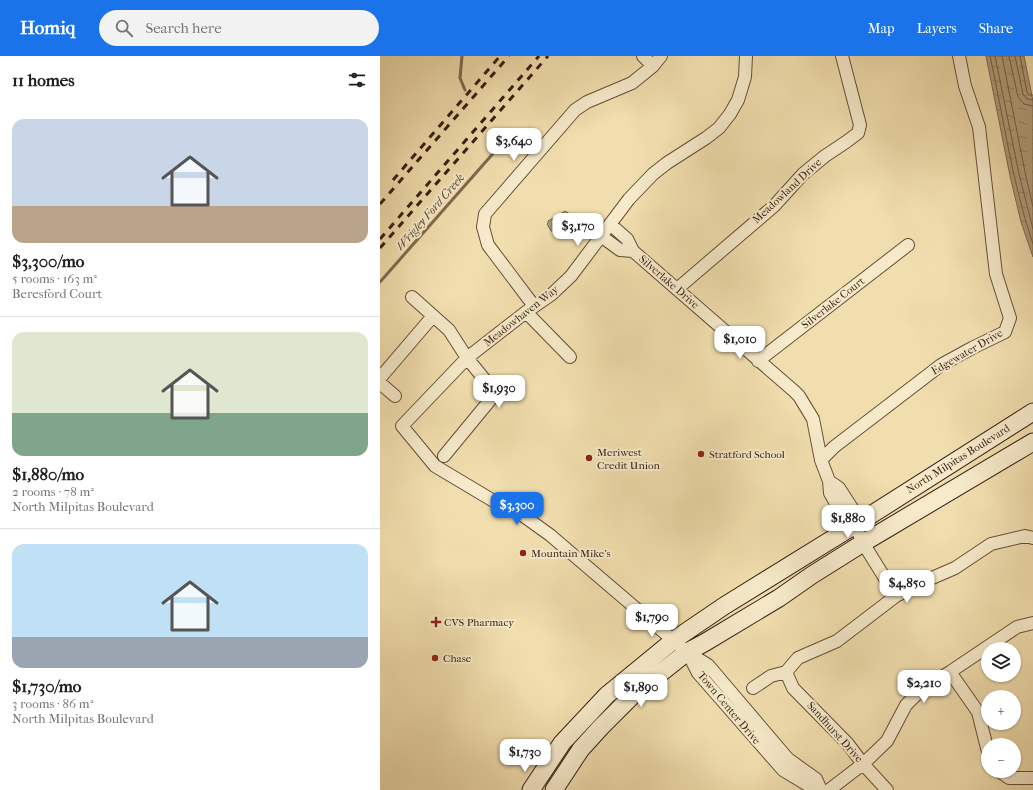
<!DOCTYPE html>
<html lang="en">
<head>
<meta charset="utf-8">
<style>
  body { margin:0; font-family:"IM FELL French Canon",serif; background:#f2f2f2; color:#202124; height:100vh; display:flex; flex-direction:column; font-size:15px; white-space:nowrap }
  * { box-sizing:border-box; margin:0 }
  p { font-size:13px; color:#757577 }
  .icon { flex:none; width:22px; height:22px; fill:none; stroke:currentColor; stroke-width:2; stroke-linecap:round; stroke-linejoin:round }
  .map { position:relative; flex:1; overflow:hidden }
  .side { display:flex; flex-direction:column; background:#fff; width:380px }
  .side>* { flex:none }
  .tools { position:absolute; left:601px; top:586px; display:grid; gap:8px }
  .tools a { display:grid; place-items:center; width:40px; height:40px; border-radius:50%; background:#fff; box-shadow:0 1px 3px #0004; font-size:20px }
  .price { position:absolute; translate:-50% -34px; padding:0 9px; border-radius:8px; background:#fff; color:#222; font-size:13px; line-height:26px; filter:drop-shadow(0 1px 2px #0008) }
  .price::after { content:''; position:absolute; left:50%; top:24px; width:12px; height:9px; margin-left:-6px; background:inherit; clip-path:polygon(0 0,100% 0,50% 100%) }
  .price.active { background:#1a73e8; color:#fff }
  ul { padding:0; list-style:none }
  li { display:grid; align-content:center; gap:8px; height:212px; padding:0 12px }
  li+li { border-top:1px solid #e0e0e0 }
  li span { display:grid; place-items:center; height:124px; border-radius:12px; color:#555 }
  li>.icon { margin-inline-start:auto }
  span .icon { width:72px; height:72px; fill:#fffc; stroke-width:1 }
  li b { font-size:17px }
  h2 { display:flex; justify-content:space-between; align-items:center; height:48px; padding:0 12px; font-size:17px }
  header { display:flex; align-items:center; gap:24px; box-sizing:border-box; height:56px; padding:0 20px; background:#1a73e8; color:#fff }
  header strong { font-size:19px }
  nav { display:flex; gap:22px; margin-inline-start:auto; font-size:14px }
  .search { width:280px; height:36px; background:#f2f2f2; display:flex; align-items:center; gap:10px; box-sizing:border-box; padding:0 14px; border-radius:22px; color:#757577; font-size:15px }
  main { display:flex; flex:1; min-height:0 }
  .map>svg:first-child { display:block }
  .water { fill:url(#water-ripples); stroke:#806a50 }
  .lines { fill:none; stroke-linecap:round; stroke-linejoin:round }
  .shore { stroke:#745e46; stroke-width:1 }
  .stream { stroke:#806a50; stroke-width:3 }
  .street-casing { stroke:#654e39; stroke-width:14 }
  .secondary-casing { stroke:#361e12; stroke-width:19 }
  .street { stroke:#f6eaca; stroke-width:12 }
  .secondary { stroke:#f6eaca; stroke-width:17 }
  .rail { stroke:#361e12; stroke-width:3; stroke-dasharray:7 7; stroke-linecap:butt }
  .poi-dot { fill:#8f2418; stroke:#f6eaca; stroke-width:1.5 }
  .labels { text-anchor:middle; dominant-baseline:central; stroke-width:4; stroke-linejoin:round; paint-order:stroke }
  .street-label { font-size:11px; fill:#361e12; stroke:#f6eaca }
  .poi-label { font-size:11px; fill:#361e12; stroke:#f6eaca; text-anchor:start }
  .water-label { font-size:12px; font-style:italic; fill:#614a36; stroke:#f6eaca }
</style>
</head>
<body>
<header>
<strong>Homiq</strong>
<div class="search"><svg class="icon" aria-label="search" viewBox="0 0 24 24"><circle cx="10" cy="10" r="6"/><path d="M15 15l6 6"/></svg>Search here</div>
<nav><a>Map</a><a>Layers</a><a>Share</a></nav>
</header>
<main>
<section class="side">
<h2>11 homes<svg class="icon" aria-label="filters" viewBox="0 0 24 24"><path d="M4 7h16M4 17h16"/><circle cx="9" cy="7" r="2"/><circle cx="15" cy="17" r="2"/></svg></h2>
<ul>
<li><span style="background:linear-gradient(#c9d6e8 70%,#b9a48a 0)"><svg class="icon" aria-label="home" viewBox="0 0 24 24"><path d="M3 11l9-7 9 7M6 9v11h12V9"/></svg></span><div><b>$3,300/mo</b><p>5 rooms · 163 m²</p><p>Beresford Court</p></div></li>
<li><span style="background:linear-gradient(#dfe7d0 65%,#7fa58c 0)"><svg class="icon" aria-label="home" viewBox="0 0 24 24"><path d="M3 11l9-7 9 7M6 9v11h12V9"/></svg></span><div><b>$1,880/mo</b><p>2 rooms · 78 m²</p><p>North Milpitas Boulevard</p></div></li>
<li><span style="background:linear-gradient(#bfe0f5 75%,#9aa5b1 0)"><svg class="icon" aria-label="home" viewBox="0 0 24 24"><path d="M3 11l9-7 9 7M6 9v11h12V9"/></svg></span><div><b>$1,730/mo</b><p>3 rooms · 86 m²</p><p>North Milpitas Boulevard</p></div></li>
</ul>
</section>
<div class="map">
<svg width="653" height="734" viewBox="0 0 653 734">
  <defs>
    <pattern id="water-ripples" width="26" height="14" patternUnits="userSpaceOnUse"><rect width="26" height="14" fill="#b19d79"/><path d="M2 4q2-2 4 0t4 0M15 11q2-2 4 0t4 0" fill="none" stroke="#917f62"/></pattern>
  </defs>
  <rect width="100%" height="100%" fill="#f1deae"/>
  <filter id="stains"><feTurbulence type="fractalNoise" baseFrequency=".005" numOctaves="4"/><feColorMatrix values="0 0 0 0 .2 0 0 0 0 .09 0 0 0 0 .02 0 0 0 .5 -.17"/></filter>
  <radialGradient id="worn" r=".72"><stop offset=".6" stop-color="#630" stop-opacity="0"/><stop offset="1" stop-color="#630" stop-opacity=".3"/></radialGradient>
  <path class="water" d="M606,0H644L653,45V201L641,166L630,120Z
    M185,155L190,158L192,163L191,166L173,176L171,175L167,168L168,167V165Z"/>
  <g class="lines">
    <path class="shore" d="M610,0C624,63 632,127 653,188
      M615,0L639,118L653,173
      M622,0L645,116L653,151
      M629,0L638,41L644,48L653,50
      M635,0L643,38L647,43L653,44
      M640,0L647,36L649,39H653"/>
    <path class="stream" d="M82,0L80,22L85,34
      M0,226L117,93L114,75"/>
    <g class="street-casing">
      <path id="street" d="M263,0L273,10
        M366,0L365,21L358,44L350,58L339,72L326,82L287,107L273,118L249,143L191,220L172,238L146,256L87,302L22,370L55,410L112,444L138,456L170,479L307,596L328,609L408,703L436,723L441,734
        M230,168L247,183L253,195L414,335L419,340L433,363L441,404L449,425L450,437L462,458L475,469
        M221,180L240,194L253,195
        M297,233L394,150L423,118L445,100L466,86L478,77L480,69L462,0
        M32,241L69,274L87,302L114,335L111,343L64,400
        M154,250L108,189L103,171L105,158L195,54L207,46L252,27L273,10L281,0
        M146,256L190,301
        M378,305L528,189
        M0,322L53,260
        M0,327L15,340
        M441,404L454,391L561,309L592,292L625,276L630,262L616,218L599,71L585,30L579,0
        M449,425L459,432L472,452L475,469L483,487L516,540
        M308,597L318,617L403,714L436,734
        M406,616L418,602L457,585L516,540L545,525L575,512L611,488L645,480L653,482
        M406,616L413,632L468,688L483,708L507,734
        M570,616L598,656L608,696
        M373,632L391,620L406,616
        M619,715L629,722H653
        M449,734L483,708L507,685L526,649L540,635L570,616L637,571L653,567"/>
    </g>
    <g class="secondary-casing">
      <path id="secondary" d="M151,734L182,687L227,639L294,584L344,550L475,469L653,356
        M174,734L201,693L221,671L253,639L307,596L324,587L399,542L432,519L483,487L653,386"/>
    </g>
    <use href="#street" class="street"/>
    <use href="#secondary" class="secondary"/>
    <path class="rail" d="M13,124L120,0
      M0,148L129,0
      M0,183L159,0
      M0,192L168,0"/>
  </g>
  <g class="poi-dot">
    <circle cx="321" cy="398" r="4"/>
    <circle cx="209" cy="402" r="4"/>
    <circle cx="143" cy="497" r="4"/>
    <path d="M54 560h4v4h4v4h-4v4h-4v-4h-4v-4h4z"/>
    <circle cx="55" cy="602" r="4"/>
  </g>
  <g class="labels">
    <g class="street-label">
      <text transform="translate(407 135) rotate(-43)">Meadowland Drive</text>
      <text transform="translate(289 226) rotate(41)">Silverlake Drive</text>
      <text transform="translate(453 247) rotate(-38)">Silverlake Court</text>
      <text transform="translate(141 260) rotate(-38)">Meadowhaven Way</text>
      <text transform="translate(587 296) rotate(-30)">Edgewater Drive</text>
      <text transform="translate(578 403) rotate(-32)">North Milpitas Boulevard</text>
      <text transform="translate(349 652) rotate(50)">Town Center Drive</text>
      <text transform="translate(455 676) rotate(48)">Sandhurst Drive</text>
    </g>
    <g class="poi-label">
      <text x="217" y="396">Meriwest<tspan x="217" dy="13">Credit Union</tspan></text>
      <text x="329" y="398">Stratford School</text>
      <text x="151" y="497">Mountain Mike's</text>
      <text x="64" y="566">CVS Pharmacy</text>
      <text x="63" y="602">Chase</text>
    </g>
    <g class="water-label">
      <text transform="translate(50 156) rotate(-49)">Wrigley Ford Creek</text>
    </g>
  </g>
  <rect width="100%" height="100%" filter="url(#stains)"/>
  <rect width="100%" height="100%" fill="url(#worn)"/>
</svg>
<div class="tools">
<a><svg class="icon" aria-label="layers" viewBox="0 0 24 24"><path d="M12 4l9 5-9 5-9-5zM3 14l9 5 9-5"/></svg></a>
<a>+</a>
<a>−</a>
</div>
<b class="price" style="left:134px;top:106px">$3,640</b>
<b class="price" style="left:198px;top:191px">$3,170</b>
<b class="price" style="left:360px;top:304px">$1,010</b>
<b class="price" style="left:119px;top:353px">$1,930</b>
<b class="price active" style="left:137px;top:470px">$3,300</b>
<b class="price" style="left:468px;top:483px">$1,880</b>
<b class="price" style="left:527px;top:548px">$4,850</b>
<b class="price" style="left:272px;top:582px">$1,790</b>
<b class="price" style="left:544px;top:648px">$2,210</b>
<b class="price" style="left:261px;top:652px">$1,890</b>
<b class="price" style="left:145px;top:717px">$1,730</b>
</div>
</main>
</body>
</html>
